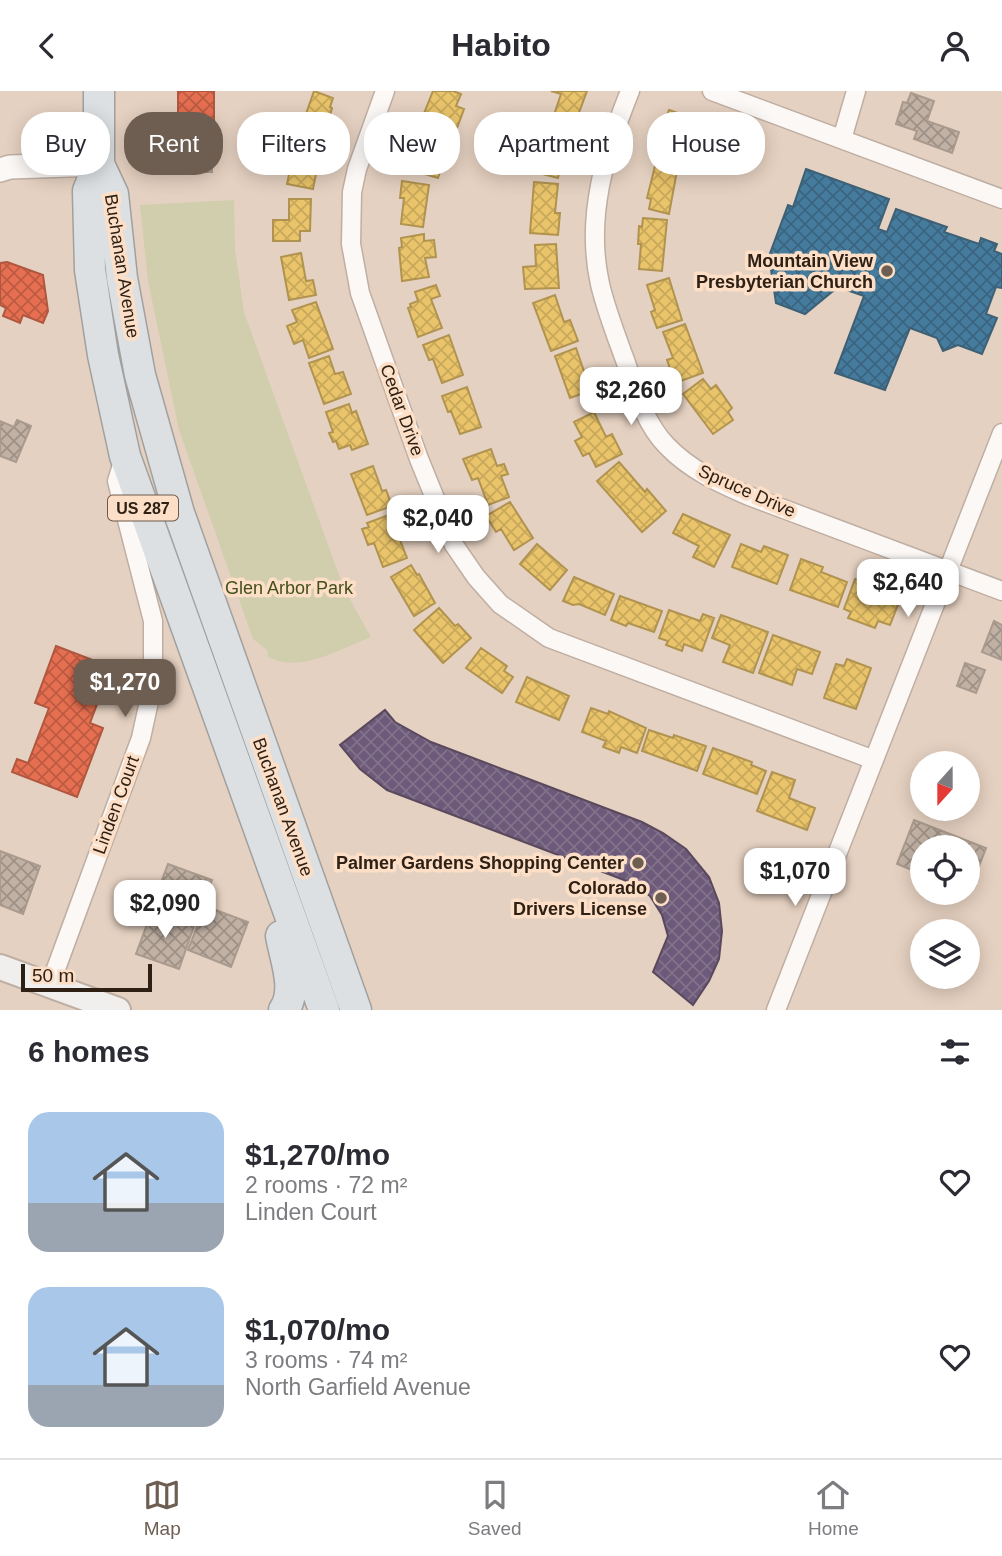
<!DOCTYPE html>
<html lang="en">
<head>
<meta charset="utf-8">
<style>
  body { margin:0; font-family:Helvetica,sans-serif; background:#f7f7f7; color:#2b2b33; height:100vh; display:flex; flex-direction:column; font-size:26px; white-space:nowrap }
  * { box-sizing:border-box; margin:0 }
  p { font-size:23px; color:#7c7c81 }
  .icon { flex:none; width:38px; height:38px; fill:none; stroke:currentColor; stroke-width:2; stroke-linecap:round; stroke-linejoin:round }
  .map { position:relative; height:919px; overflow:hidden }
  .sheet { display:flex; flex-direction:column; background:#fff; flex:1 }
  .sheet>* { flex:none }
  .banner { position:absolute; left:21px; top:21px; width:961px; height:63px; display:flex; gap:14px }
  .needle { width:46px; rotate:201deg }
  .fabs { position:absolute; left:910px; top:660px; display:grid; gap:14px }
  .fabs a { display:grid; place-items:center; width:70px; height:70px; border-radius:50%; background:#fff; box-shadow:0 4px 18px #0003; font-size:35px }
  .scale { position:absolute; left:21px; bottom:18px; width:131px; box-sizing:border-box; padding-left:7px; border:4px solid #2e2015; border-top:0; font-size:19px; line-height:24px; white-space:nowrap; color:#2e2015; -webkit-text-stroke:5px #fcdfc6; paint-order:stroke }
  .price { position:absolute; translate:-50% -60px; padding:0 16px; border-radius:14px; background:#fff; color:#222; font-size:23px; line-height:46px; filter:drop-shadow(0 2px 4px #0008) }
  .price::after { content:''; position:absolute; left:50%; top:42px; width:21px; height:16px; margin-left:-10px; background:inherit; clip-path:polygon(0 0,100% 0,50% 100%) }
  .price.selected { background:#6e5e51; color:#fff }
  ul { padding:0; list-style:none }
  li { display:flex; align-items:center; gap:21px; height:175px; padding:0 28px }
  li span { display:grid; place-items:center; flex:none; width:196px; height:140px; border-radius:21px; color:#555 }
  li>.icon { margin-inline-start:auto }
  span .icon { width:84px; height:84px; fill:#fffc; stroke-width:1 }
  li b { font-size:30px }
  h2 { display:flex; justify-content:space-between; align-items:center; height:84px; padding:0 28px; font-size:30px }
  .pill { padding:0 24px; border-radius:28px; background:#fff; box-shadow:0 4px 18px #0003; font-size:24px; line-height:63px }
  .pill.selected { background:#6e5e51; color:#fff }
  header { display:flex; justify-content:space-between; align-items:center; height:91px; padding:0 28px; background:#fff; font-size:32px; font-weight:800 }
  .tabs { display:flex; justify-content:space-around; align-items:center; height:98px; border-top:2px solid #e1e1e2; background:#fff; font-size:19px; color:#7c7c81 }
  .tabs a { display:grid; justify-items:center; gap:4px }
  .tabs .selected { color:#6e5e51 }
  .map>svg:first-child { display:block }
  .green { fill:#d0cead }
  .homes { fill:url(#homes-cross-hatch); stroke:#b19350; stroke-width:2 }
  .shops { fill:url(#shops-cross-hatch); stroke:#b0573f; stroke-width:2 }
  .offices { fill:url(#offices-cross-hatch); stroke:#5a485c; stroke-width:2 }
  .public { fill:url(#public-cross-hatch); stroke:#3e6074; stroke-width:2 }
  .building { fill:url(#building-cross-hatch); stroke:#a99a8d; stroke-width:2 }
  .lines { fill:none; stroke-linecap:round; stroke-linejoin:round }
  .minor-casing { stroke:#bfaea2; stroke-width:21 }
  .tertiary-casing { stroke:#bfaea2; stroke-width:26 }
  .secondary-casing { stroke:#bfaea2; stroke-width:28 }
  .trunk-casing { stroke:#a2a09e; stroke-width:33 }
  .minor { stroke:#fbf8f6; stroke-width:18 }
  .tertiary { stroke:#fbf8f6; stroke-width:23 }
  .secondary { stroke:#f0efee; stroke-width:24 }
  .trunk { stroke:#dce0e2; stroke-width:30 }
  .poi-dot { fill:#6e5e51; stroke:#fcdfc6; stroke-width:2.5 }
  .labels { text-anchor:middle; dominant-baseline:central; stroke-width:7; stroke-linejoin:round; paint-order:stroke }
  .shield { fill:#fcdfc6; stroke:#6c594a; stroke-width:2 }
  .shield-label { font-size:16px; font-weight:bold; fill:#2e2015 }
  .poi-label { font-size:18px; font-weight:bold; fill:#2e2015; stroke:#fcdfc6; text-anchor:end }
  .street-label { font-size:18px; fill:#2e2015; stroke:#fcdfc6 }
  .park-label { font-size:18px; fill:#43501b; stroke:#fcdfc6 }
</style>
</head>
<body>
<header><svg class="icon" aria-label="back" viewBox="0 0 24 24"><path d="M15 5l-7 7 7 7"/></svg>Habito<svg class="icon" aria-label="person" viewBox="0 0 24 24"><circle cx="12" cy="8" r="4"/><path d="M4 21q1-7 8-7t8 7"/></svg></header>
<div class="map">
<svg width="1002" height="919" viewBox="0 0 1002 919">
  <defs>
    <pattern id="homes-cross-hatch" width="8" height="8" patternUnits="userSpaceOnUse" patternTransform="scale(1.75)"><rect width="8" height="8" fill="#e9c46a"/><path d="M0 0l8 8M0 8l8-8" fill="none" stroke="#c8a85b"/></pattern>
    <pattern id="shops-cross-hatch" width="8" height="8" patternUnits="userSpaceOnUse" patternTransform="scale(1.75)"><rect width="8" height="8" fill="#e76f51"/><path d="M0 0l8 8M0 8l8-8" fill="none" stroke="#bc5b42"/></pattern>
    <pattern id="offices-cross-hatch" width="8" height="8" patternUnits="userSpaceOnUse" patternTransform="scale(1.75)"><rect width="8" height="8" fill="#6d597a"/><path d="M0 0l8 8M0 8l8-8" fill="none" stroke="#82728a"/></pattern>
    <pattern id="public-cross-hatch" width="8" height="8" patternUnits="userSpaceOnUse" patternTransform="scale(1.75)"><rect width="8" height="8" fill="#457b9d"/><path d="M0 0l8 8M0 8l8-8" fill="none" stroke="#3a647f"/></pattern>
    <pattern id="building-cross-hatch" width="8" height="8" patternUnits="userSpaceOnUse" patternTransform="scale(1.75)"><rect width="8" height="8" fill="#c1b1a4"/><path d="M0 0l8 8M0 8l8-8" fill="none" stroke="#9d9084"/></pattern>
  </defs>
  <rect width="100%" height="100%" fill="#e5d1c1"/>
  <path class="green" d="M234,109L235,158L244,221L344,498L371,546C340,558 300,583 268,566L267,559L253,548L179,339L148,190L140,114Z"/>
  <path class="homes" d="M314,0L333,7L330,16L332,17L324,48L300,40Z
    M433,0H453L461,3L456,15L464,18L457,37L423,25Z
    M551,0H587L574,35L553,27L561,3Z
    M669,19L695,28L680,69L658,61L667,36L663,34Z
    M547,34L571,40L566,68L577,71L574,82L560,78L558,87L535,81Z
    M418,42L449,52L438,87L411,79L418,55L414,53Z
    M296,51L318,56L312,82L316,83L313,98L287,93Z
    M691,55L706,61L700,76L685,71Z
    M655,75L677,80L669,123L649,118L651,108L647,107Z
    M402,90L429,94L423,136L401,133L404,107H400Z
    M534,91L558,93L555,122H560L558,144L530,142Z
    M289,108H311L310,140H300V150H273V129H289Z
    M643,127L667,129L662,180L639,178L641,153H638L639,135L642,136Z
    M424,143V150L434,149L436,166L425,167L429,186L402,190L399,157L402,156L401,147Z
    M556,153L559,197L525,198L523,176L536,175L535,154Z
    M301,162L306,190L313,189L316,204L289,209L281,166Z
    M669,187L682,229L657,237L651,221L655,219L647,194Z
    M436,194L440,205L431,208L442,237L418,246L408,217L411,216L410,213L418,210L415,201Z
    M555,204L564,231L570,229L578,250L551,260L533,212Z
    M316,211L333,258L309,267L303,249L294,253L287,235L297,231L292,219Z
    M685,233L703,282L675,292L667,269L673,267L663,241Z
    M449,244L463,284L442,292L433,268L429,269L423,254Z
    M576,257L585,283L590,281L596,298L570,307L555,265Z
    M329,265L335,283L343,281L351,303L324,313L309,272Z
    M703,288L711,298L716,294L732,317L728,321L733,329L713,343L683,303Z
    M467,296L481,336L460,343L451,320L448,321L442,305Z
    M349,313L352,322L356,320L368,353L352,359L350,354L339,358L336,350L333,351L329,342L333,341L326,321Z
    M594,321L606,346L612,343L622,363L596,376L589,362L583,365L575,350L582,346L574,331Z
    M491,358L497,375L504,373L508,383L501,385L509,406L488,414L478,387L472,389L463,368Z
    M619,371L645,401L647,398L666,420L642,441L597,390Z
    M373,375L382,400L386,399L392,415L367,424L351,383Z
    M510,411L533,447L514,459L501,438L496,441L486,425Z
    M394,422L399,435L395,436L407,467L383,476L374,452L368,454L362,438L369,436L367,432Z
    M683,423L730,444L714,476L693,466L699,455L673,442Z
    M537,453L567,479L550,499L520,473Z
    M741,453L761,461L764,455L788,464L777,493L732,476Z
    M801,468L823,476L821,481L847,491L838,516L790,499Z
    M411,474L417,484L419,483L435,512L414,525L391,486Z
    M574,486L614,503L605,524L579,513L573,514L563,510Z
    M855,488L874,495L871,501L884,506L887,500L901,506L890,534L878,530L875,537L848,527L851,521L844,518Z
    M620,505L662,520L654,541L628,532L626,535L611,529Z
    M439,517L455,535L458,533L471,547L443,572L414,539Z
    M669,519L700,530L703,523L714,527L702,560L684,553L682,560L666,554L668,550L659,547Z
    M721,524L768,541L753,582L723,571L730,554L712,547Z
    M773,544L820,561L812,583L797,578L792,594L759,582Z
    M481,557L507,575L504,580L513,586L502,602L466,577Z
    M847,568L871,577L856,618L824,607L836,573L844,575Z
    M527,586L569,605L559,629L516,611Z
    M591,617L608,623L609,620L646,637L637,662L621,656L619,662L603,656L606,650L582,641Z
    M649,639L673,647L674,644L706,655L697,680L642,660Z
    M713,657L752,671L751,674L766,680L757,703L703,683Z
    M772,681L795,689L789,707L815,717L807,739L757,720Z"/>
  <path class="shops" d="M178,0H214V63H178Z
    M7,171L43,184L48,220L43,232L23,224L20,232L3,225L6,217L0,214V172Z
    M56,555L111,576L90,632L103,637L77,706L12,681L17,668L28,672L49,617L35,612Z"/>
  <path class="offices" d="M385,619L395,631L431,651L642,731L663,742L686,758L709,786L719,812L722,840L719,868L709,890L693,914L653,881L668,845L662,824L650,805L632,792L387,699L360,678L340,654Z"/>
  <path class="public" d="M806,78L889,108L878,138L887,141L896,118L947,136L944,141L979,153L981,147L997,153L994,160L1002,163V197L996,196L986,223L997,227L982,263L958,254L943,260L937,247L910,237L885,299L835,282L864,205L838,196L805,223L776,212L769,165L788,114L793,116Z"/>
  <path class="building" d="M911,2L934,10L927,30L959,41L952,62L914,48L917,40L896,33L903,11L907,12Z
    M212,63V81H190V69H197V64Z
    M17,329L31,335L16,371L0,365V330L14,336Z
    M994,530L1002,534V569L982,561Z
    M965,572L985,579L976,602L957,595Z
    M914,729L986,757L969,801L968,756H922V783L897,773Z
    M0,760L40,775L23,823L0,814Z
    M168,773L212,789L195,832L152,815Z
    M205,815L248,831L231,876L188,859Z
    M152,820L194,835L179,878L136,863Z"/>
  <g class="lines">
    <g class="minor-casing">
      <path id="minor" d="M385,0L357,78L352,101L351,153L360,202L419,368L454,454L476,486L500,513L549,547L874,669
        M630,0C605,62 585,126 600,193C606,219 616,244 625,269C635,298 645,333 667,355C690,379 719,392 749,405L1002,500
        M712,0L1002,108
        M842,48L856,0
        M50,894L141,647L153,592V530L117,390L124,368
        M776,919L1002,342"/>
    </g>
    <g class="tertiary-casing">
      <path id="tertiary" d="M0,79L10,76L99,73"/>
    </g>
    <g class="secondary-casing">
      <path id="secondary" d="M0,876L118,919"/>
    </g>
    <g class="trunk-casing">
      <path id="trunk" d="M99,0V73L88,100L90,179L103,264L125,365L324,919
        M99,73L113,103L122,187L140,284L179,422L356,919
        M281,845C285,868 298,899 284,919"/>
    </g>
    <use href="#minor" class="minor"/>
    <use href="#tertiary" class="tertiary"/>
    <use href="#secondary" class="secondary"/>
    <use href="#trunk" class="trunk"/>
  </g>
  <g class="poi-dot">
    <circle cx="887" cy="180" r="7"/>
    <circle cx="638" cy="772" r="7"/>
    <circle cx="661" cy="807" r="7"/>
  </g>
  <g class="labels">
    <rect class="shield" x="108" y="404.5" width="70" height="25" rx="5"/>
    <g class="shield-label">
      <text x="143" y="417">US 287</text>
    </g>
    <g class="poi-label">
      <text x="873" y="170">Mountain View<tspan x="873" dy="21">Presbyterian Church</tspan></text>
      <text x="624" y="772">Palmer Gardens Shopping Center</text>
      <text x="647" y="797">Colorado<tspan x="647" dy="21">Drivers License</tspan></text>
    </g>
    <g class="street-label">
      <text transform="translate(122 175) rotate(81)">Buchanan Avenue</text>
      <text transform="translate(402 319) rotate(70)">Cedar Drive</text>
      <text transform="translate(747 400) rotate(24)">Spruce Drive</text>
      <text transform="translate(116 714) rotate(-70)">Linden Court</text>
      <text transform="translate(283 716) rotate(70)">Buchanan Avenue</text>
    </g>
    <g class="park-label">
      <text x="289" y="497">Glen Arbor Park</text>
    </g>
  </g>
</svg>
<div class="fabs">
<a><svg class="needle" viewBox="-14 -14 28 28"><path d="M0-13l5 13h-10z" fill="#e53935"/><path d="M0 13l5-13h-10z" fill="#7c7c81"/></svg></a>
<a><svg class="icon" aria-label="locate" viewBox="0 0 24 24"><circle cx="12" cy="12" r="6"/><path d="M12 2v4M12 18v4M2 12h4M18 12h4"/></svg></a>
<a><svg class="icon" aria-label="layers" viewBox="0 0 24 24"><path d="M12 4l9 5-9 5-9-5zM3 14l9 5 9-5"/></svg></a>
</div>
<div class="scale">50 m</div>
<b class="price" style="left:631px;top:336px">$2,260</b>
<b class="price" style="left:438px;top:464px">$2,040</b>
<b class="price" style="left:908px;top:528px">$2,640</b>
<b class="price selected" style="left:125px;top:628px">$1,270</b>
<b class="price" style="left:795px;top:817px">$1,070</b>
<b class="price" style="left:165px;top:849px">$2,090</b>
<div class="banner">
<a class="pill">Buy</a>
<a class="pill selected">Rent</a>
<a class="pill">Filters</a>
<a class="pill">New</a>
<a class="pill">Apartment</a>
<a class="pill">House</a>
</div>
</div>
<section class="sheet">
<h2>6 homes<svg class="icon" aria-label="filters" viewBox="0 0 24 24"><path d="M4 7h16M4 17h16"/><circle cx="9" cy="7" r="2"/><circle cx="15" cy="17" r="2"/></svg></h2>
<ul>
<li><span style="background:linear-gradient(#a9c7e8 65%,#9aa5b1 0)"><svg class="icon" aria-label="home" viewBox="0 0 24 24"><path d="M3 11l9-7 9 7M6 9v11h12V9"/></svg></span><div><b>$1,270/mo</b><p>2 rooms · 72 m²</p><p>Linden Court</p></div><svg class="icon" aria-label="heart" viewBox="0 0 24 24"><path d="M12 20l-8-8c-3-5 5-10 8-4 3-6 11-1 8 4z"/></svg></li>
<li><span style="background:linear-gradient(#a9c7e8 70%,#9aa5b1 0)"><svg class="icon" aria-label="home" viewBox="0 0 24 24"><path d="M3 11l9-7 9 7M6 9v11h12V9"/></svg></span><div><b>$1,070/mo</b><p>3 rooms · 74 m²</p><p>North Garfield Avenue</p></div><svg class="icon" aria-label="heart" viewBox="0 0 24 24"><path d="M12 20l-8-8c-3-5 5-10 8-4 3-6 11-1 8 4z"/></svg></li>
</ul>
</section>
<nav class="tabs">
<a class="selected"><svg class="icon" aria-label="map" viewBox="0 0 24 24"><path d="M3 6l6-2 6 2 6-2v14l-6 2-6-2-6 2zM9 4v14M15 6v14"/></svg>Map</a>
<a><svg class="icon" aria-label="saved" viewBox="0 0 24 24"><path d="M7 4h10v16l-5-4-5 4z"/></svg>Saved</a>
<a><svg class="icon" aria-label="home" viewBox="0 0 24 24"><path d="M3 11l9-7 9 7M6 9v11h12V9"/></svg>Home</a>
</nav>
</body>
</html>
